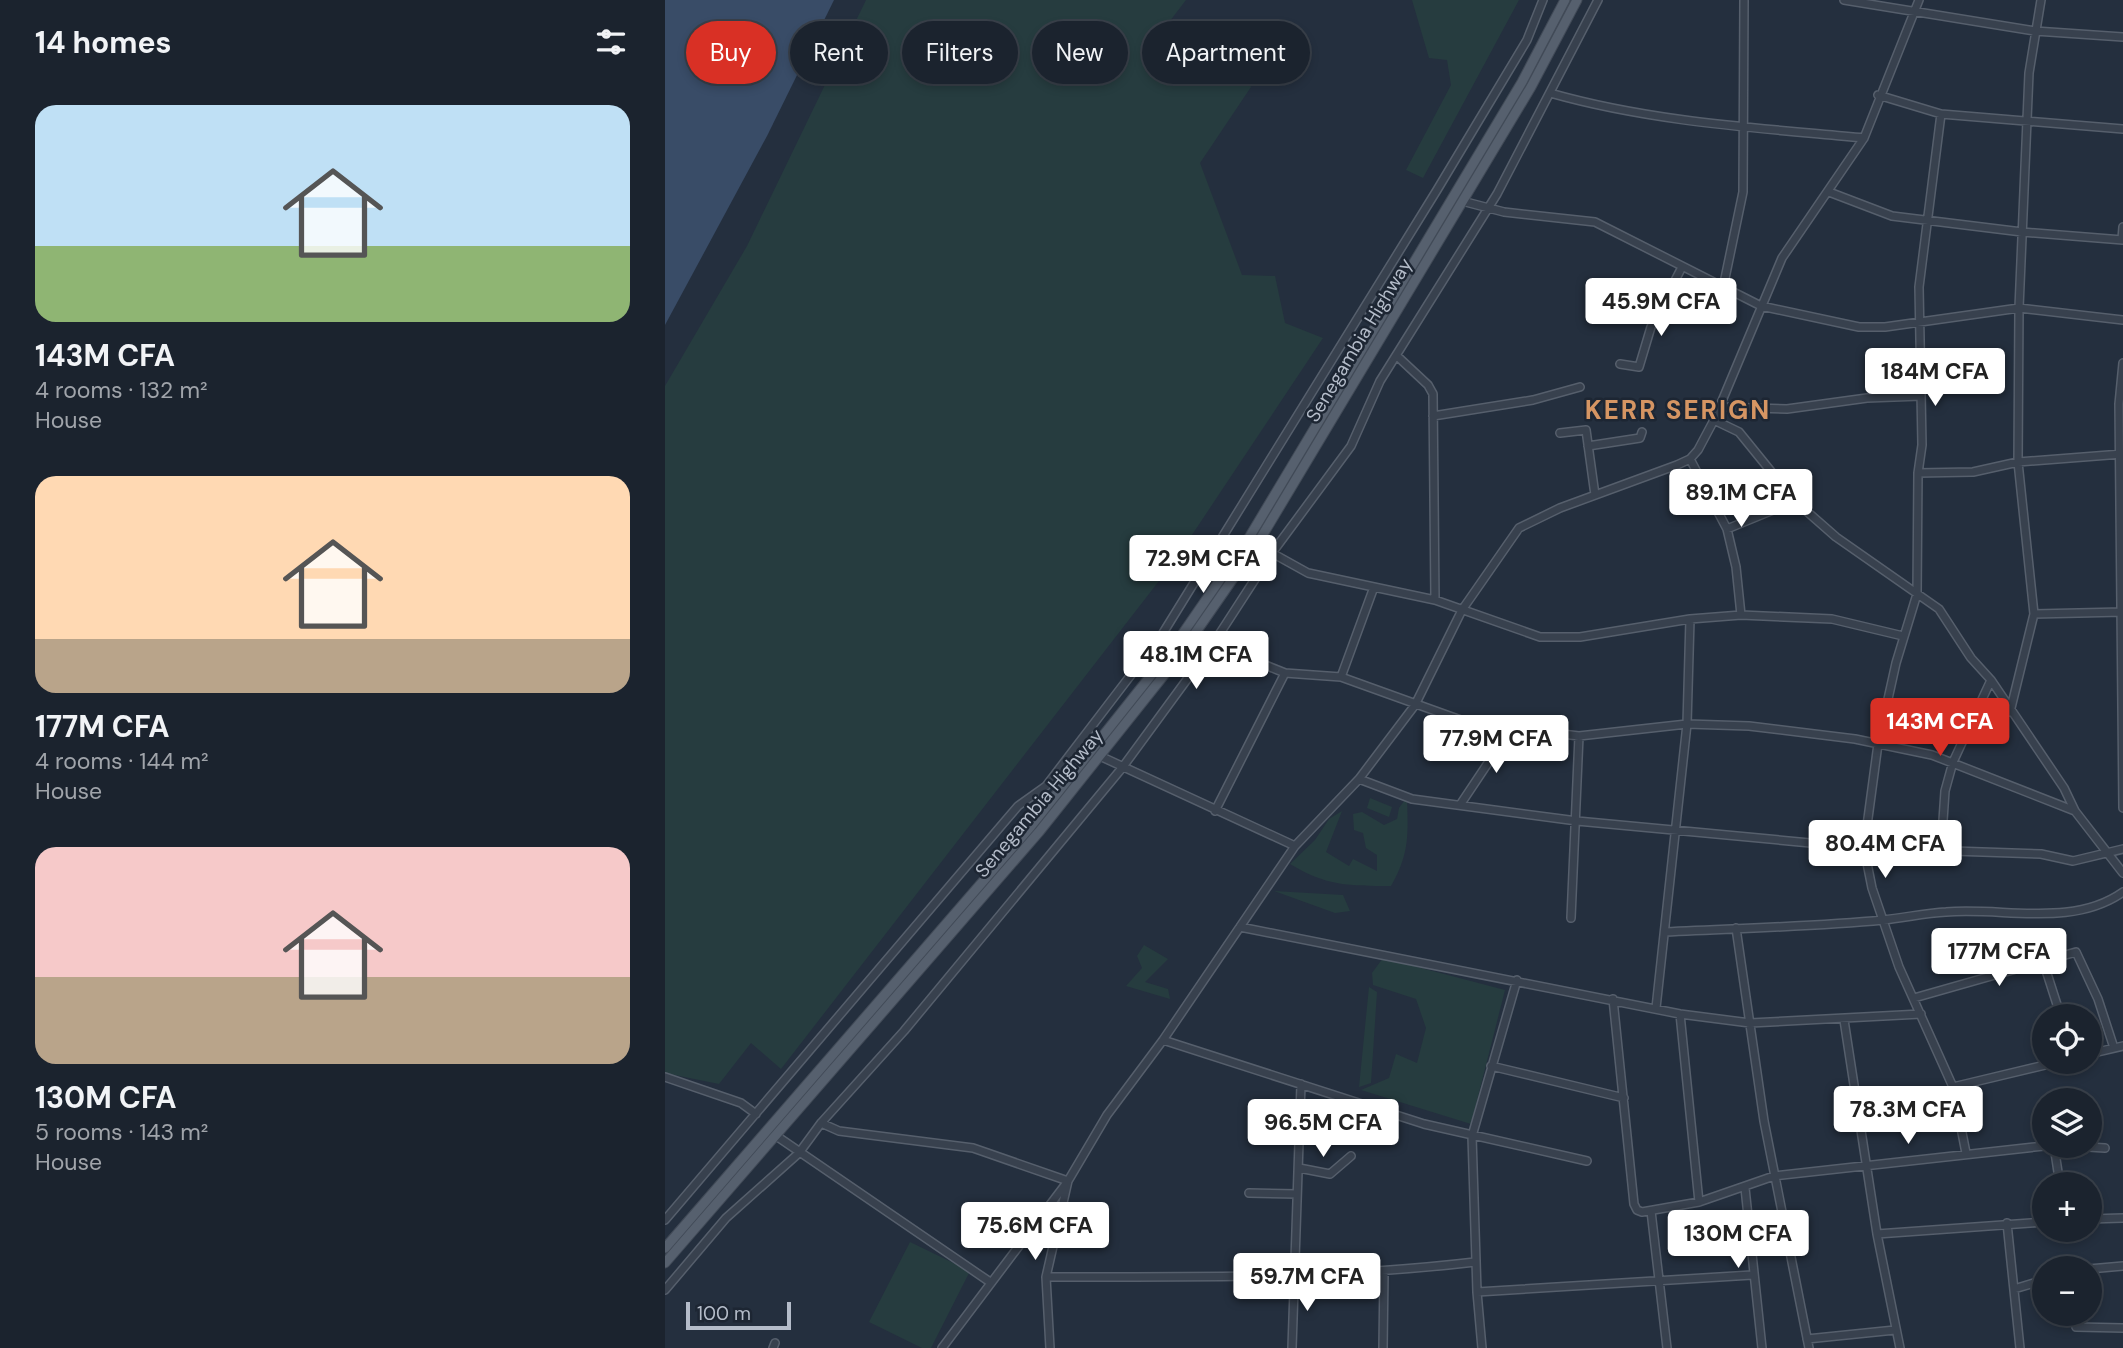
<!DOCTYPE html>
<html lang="en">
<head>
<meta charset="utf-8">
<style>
  body { margin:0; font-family:"DM Sans",sans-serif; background:#282f3a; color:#f1f3f6; height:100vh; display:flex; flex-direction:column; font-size:26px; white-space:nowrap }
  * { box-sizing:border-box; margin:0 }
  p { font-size:23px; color:#a0a4aa }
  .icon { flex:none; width:38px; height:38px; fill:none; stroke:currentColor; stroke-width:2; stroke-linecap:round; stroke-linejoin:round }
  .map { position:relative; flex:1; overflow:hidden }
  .drawer { display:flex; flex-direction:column; background:#1b232e; width:665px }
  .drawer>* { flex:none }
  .banner { position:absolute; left:21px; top:21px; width:665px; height:63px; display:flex; gap:14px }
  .tools { position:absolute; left:1367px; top:1004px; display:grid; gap:14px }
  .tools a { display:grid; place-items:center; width:70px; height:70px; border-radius:50%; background:#1b232e; box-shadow:0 4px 10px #0003,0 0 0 2px #39404a; font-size:35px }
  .scale { position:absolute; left:21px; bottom:18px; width:105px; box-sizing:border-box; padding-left:7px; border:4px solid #b4bcc9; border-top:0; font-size:19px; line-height:24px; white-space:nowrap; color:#b4bcc9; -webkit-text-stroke:5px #1d2633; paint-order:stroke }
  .price { position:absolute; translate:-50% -60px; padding:0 16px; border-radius:7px; background:#fff; color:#222; font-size:23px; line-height:46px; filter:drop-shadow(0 2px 4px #0008) }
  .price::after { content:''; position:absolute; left:50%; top:42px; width:21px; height:16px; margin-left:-10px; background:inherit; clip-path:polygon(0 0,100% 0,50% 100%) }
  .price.current { background:#d93025; color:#fff }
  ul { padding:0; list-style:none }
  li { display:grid; align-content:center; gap:14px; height:371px; padding:0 35px }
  li span { display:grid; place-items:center; height:217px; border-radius:21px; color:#555 }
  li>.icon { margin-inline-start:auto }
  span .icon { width:126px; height:126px; fill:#fffc; stroke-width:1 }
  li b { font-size:30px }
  h2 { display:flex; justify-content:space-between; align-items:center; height:84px; padding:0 35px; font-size:30px }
  .tag { padding:0 24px; border-radius:32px; background:#1b232e; box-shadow:0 4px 10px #0003,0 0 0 2px #39404a; font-size:24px; line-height:63px }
  .tag.current { background:#d93025; color:#fff }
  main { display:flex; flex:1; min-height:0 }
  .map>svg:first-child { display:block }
  .green { fill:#263c3f }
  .water { fill:#394c67 }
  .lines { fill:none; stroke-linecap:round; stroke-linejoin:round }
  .minor-casing { stroke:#565f6c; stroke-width:10 }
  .major-casing { stroke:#414a57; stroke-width:11 }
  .minor { stroke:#38414e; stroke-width:7 }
  .major { stroke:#56606e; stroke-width:9 }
  .labels { text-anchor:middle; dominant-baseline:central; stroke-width:5; stroke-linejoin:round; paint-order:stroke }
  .street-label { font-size:19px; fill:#b4bcc9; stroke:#1d2633 }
  .district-label { font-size:26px; font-weight:bold; letter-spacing:2px; fill:#d59563; stroke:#1d2633 }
</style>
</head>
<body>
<main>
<section class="drawer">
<h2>14 homes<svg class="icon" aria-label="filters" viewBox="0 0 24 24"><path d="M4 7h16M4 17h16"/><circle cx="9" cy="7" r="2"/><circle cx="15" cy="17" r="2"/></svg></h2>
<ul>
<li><span style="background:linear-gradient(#bfe0f5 65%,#8fb573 0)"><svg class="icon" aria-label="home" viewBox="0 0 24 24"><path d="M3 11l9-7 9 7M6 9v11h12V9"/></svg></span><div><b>143M CFA</b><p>4 rooms · 132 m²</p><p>House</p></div></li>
<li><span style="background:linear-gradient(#ffd9b3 75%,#b9a48a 0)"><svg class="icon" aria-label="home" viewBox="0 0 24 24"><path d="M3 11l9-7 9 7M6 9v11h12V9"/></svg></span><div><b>177M CFA</b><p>4 rooms · 144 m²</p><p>House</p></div></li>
<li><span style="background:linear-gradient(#f6c9c9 60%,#b9a48a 0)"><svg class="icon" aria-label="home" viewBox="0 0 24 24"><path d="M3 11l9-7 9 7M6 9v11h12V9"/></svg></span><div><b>130M CFA</b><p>5 rooms · 143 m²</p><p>House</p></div></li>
</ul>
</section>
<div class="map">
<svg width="1458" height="1348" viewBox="0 0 1458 1348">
  <rect width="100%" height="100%" fill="#242f3e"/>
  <path class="green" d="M201,0H521L495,34L568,53L586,87L535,163L577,275L610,276L620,323L658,338L511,559L116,1069L86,1043L54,1084L0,1073V386L82,246Z
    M747,0H854L758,178L741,170L786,85L782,60L764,58Z
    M742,797C743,834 745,853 726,886C684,886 661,886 625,864L650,840L664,819L677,811L661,852L684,866L688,859L712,871V855L701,848L698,833L689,830L688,814L697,812L719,825L732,819L734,808Z
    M705,798L727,807L724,817L702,808Z
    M609,891L678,895L685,911L670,913Z
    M479,945L503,959L480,982L503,989L505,999L461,986L477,968L472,956Z
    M718,958L840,990L806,1124L696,1090L724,1078L731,1054L752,1063L761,1028L751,999L708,985L707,973Z
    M704,987L712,992L706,1083L694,1087Z
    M245,1242L305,1271L266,1348H257L204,1322Z"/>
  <path class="water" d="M0,0H169L102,136L0,325Z"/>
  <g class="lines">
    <g class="minor-casing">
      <path id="minor" d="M1179,0L1370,31L1458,37
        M885,93C987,122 1093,128 1199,138
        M1213,95L1276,114L1458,129
        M1276,114L1254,287L1257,445L1253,473L1252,594L1231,663L1213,744L1199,848L1207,888L1234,967L1288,1087L1301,1153
        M1164,192L1227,216L1357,232L1458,240
        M797,201L839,212L930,222L1096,306L1194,327H1220L1354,308L1458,320
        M1457,239L1458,227
        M1058,288L1078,192L1079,0
        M732,356L763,385L768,394L770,600
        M1458,363L1454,404L1458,808
        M955,364L974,367L986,327L1017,267
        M1054,407L1122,409L1202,398L1256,396
        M768,416L868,400L915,387
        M1049,420L1074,432L1130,501L1171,537L1274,609L1306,658L1326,680L1399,788L1410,811L1458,873
        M895,433L921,430L930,495
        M923,446L975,438L977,432
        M1025,459L1062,529L1071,567L1076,615
        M1253,473L1308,472L1353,462L1457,454
        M1062,529L1130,501
        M607,553L643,573L770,600L875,637H915L1025,619L1076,615L1167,619L1238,636
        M1369,614L1458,612
        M548,644L620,673L676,677L804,723L914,736L1022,724L1084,726L1190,739L1267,755L1410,811
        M676,677L709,587
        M1345,712L1369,614L1353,462L1354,308L1364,73L1376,0
        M437,757L630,846
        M694,779L747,799L912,821L1199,848L1376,854L1408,861L1458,849
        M795,805L845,730
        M550,811L620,673
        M1276,850L1280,791L1288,762L1326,680
        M906,918L914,736
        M575,927L1015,1014L1085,1023L1256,1014
        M1071,928L1099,1121L1144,1348
        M1000,932C1073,928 1146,927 1218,920C1239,918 1260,913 1281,912C1339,907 1407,928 1458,892
        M1378,961L1396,1017
        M1249,998L1411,952L1433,999L1449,1048
        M948,999L969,1204L972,1210L977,1212L1034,1202L1109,1176L1379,1146
        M991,1008L1022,724L1025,619
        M1015,1014L1034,1202
        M1179,1020L1212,1234L1235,1348
        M498,1040L759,1124L922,1161
        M1424,1054L1458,1046
        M826,1066L959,1098
        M0,1077L76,1103L91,1114
        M1288,1087L1393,1062
        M156,1123L174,1131L308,1148L403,1181L381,1277L385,1348
        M110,1135L325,1282
        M1389,1146L1395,1185
        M1406,1146L1440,1148
        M634,1168L665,1174L686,1156
        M1080,1188L1097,1348
        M584,1193L632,1194
        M986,1211L1002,1348
        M1424,1219L1458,1218
        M0,1220L341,820L353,806L381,786L498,633L772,190L862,40L878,0
        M1342,1223L1355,1348
        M1212,1234L1379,1222
        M1424,1269L1458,1266
        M381,1277C525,1277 667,1279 810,1262
        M1349,1289L1379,1280
        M0,1290L61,1218L134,1153L156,1123L239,1031L457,768L548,644L607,553L686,446L715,381L832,194L933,0
        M812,1292L807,1136L852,980
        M1411,1327L1458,1328
        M1142,1339L1230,1330
        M108,1348L110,1343
        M277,1348L403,1181L442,1115L498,1040L630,846L694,779L750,705L797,610L854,528L895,508L1012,465L1025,459L1033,450L1049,420L1117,258L1199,138L1254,0
        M627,1348L636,1084
        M718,1348L719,1273
        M817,1348L812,1292L1087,1275"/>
    </g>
    <g class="major-casing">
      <path id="major" d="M0,1248L366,826L507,649L585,536L857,82L900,0
        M0,1263L374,832L515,655L594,541L866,87L912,0"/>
    </g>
    <use href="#minor" class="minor"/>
    <use href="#major" class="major"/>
  </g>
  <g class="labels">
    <g class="street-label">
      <text transform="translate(694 340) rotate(-59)">Senegambia Highway</text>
      <text transform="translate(374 803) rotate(-50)">Senegambia Highway</text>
    </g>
    <g class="district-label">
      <text x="1013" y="410">KERR SERIGN</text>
    </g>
  </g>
</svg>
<div class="tools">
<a><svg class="icon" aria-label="locate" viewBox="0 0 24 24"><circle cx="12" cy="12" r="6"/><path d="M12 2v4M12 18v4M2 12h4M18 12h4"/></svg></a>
<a><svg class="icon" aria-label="layers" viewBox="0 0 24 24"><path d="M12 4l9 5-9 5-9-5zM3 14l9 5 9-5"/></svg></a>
<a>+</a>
<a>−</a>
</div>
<div class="scale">100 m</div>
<b class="price" style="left:996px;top:338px">45.9M CFA</b>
<b class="price" style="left:1270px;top:408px">184M CFA</b>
<b class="price" style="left:1076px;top:529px">89.1M CFA</b>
<b class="price" style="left:538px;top:595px">72.9M CFA</b>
<b class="price" style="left:531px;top:691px">48.1M CFA</b>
<b class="price current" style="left:1275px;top:758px">143M CFA</b>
<b class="price" style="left:831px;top:775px">77.9M CFA</b>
<b class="price" style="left:1220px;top:880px">80.4M CFA</b>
<b class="price" style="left:1334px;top:988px">177M CFA</b>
<b class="price" style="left:1243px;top:1146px">78.3M CFA</b>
<b class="price" style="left:658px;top:1159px">96.5M CFA</b>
<b class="price" style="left:370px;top:1262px">75.6M CFA</b>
<b class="price" style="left:1073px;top:1270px">130M CFA</b>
<b class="price" style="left:642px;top:1313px">59.7M CFA</b>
<div class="banner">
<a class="tag current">Buy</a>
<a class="tag">Rent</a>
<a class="tag">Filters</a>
<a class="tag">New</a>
<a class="tag">Apartment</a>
</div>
</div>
</main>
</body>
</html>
